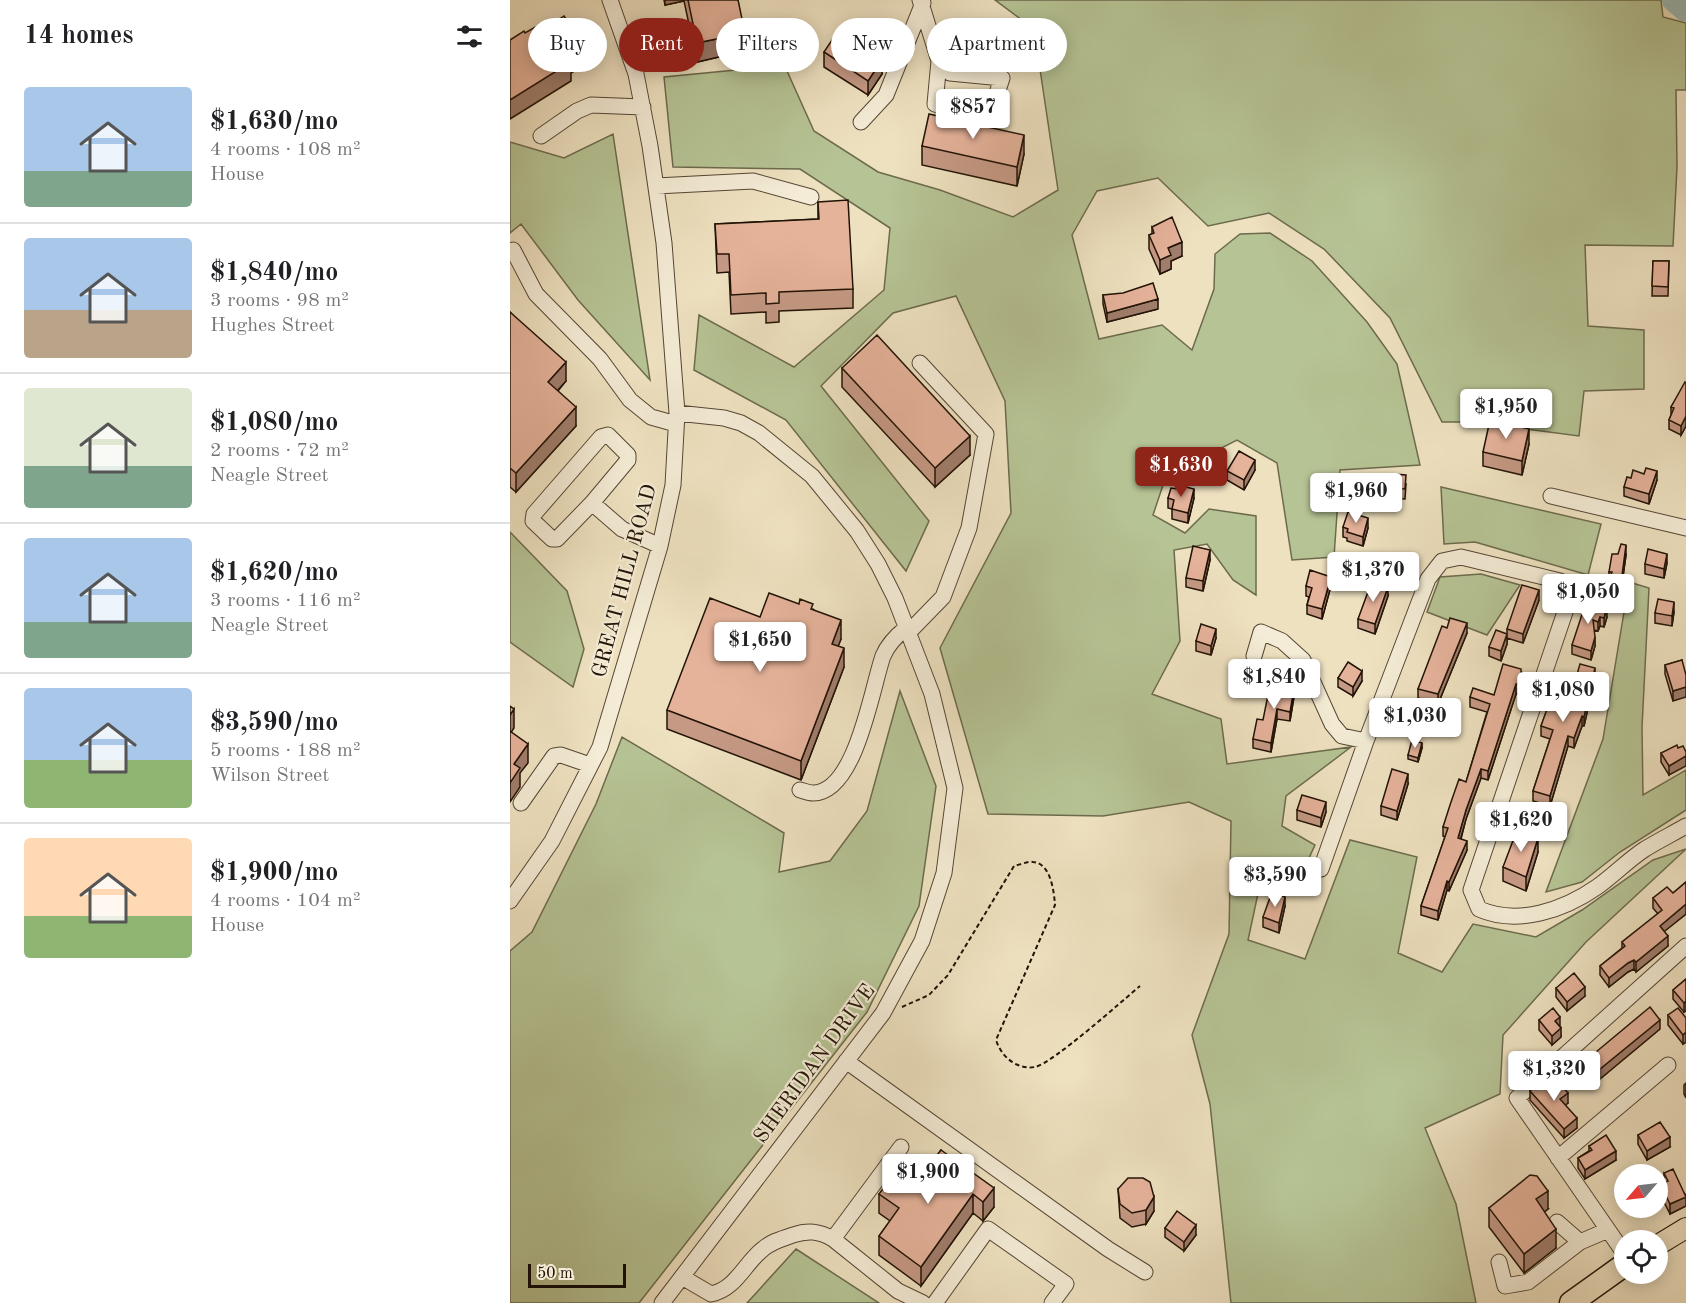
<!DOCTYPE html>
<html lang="en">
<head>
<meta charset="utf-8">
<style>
  body { margin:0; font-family:"Old Standard TT",serif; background:#f2f2f2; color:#202124; height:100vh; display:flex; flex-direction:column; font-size:22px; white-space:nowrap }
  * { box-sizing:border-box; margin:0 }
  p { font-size:20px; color:#757577 }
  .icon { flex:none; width:33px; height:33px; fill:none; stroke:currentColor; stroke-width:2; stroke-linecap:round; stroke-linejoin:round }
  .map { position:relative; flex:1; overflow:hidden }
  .side { display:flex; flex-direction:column; background:#fff; width:510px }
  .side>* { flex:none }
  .hud { position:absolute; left:18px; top:18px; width:570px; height:54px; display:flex; gap:12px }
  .needle { width:39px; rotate:242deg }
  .fabs { position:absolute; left:1104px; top:1164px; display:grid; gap:12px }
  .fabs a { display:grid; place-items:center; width:54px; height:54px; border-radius:50%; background:#fff; box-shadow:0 3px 15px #0003; font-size:30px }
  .scale { position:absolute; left:18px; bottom:15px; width:98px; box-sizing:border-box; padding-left:6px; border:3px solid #221306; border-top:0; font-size:16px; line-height:21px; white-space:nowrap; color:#221306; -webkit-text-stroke:4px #f4ecd6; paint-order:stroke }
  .price { position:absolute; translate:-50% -51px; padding:0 14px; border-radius:6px; background:#fff; color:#222; font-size:20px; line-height:39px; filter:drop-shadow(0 2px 3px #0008) }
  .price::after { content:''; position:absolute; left:50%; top:36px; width:18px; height:14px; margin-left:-9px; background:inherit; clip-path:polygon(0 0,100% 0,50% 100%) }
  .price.on { background:#8f2418; color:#fff }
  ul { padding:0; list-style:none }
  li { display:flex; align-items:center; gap:18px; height:150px; padding:0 24px }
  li+li { border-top:2px solid #e0e0e0 }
  li span { display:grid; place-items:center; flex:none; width:168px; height:120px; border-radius:6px; color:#555 }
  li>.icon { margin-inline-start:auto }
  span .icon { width:72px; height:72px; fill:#fffc; stroke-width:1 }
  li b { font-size:26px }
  h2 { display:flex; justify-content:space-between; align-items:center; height:72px; padding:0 24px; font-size:26px }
  .tag { padding:0 21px; border-radius:27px; background:#fff; box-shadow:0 3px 15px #0003; font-size:21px; line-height:54px }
  .tag.on { background:#8f2418; color:#fff }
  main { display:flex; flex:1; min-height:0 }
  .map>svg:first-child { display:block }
  .green { fill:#b6c394; stroke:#6c6b4d; stroke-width:1.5 }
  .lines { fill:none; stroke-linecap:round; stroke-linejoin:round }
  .river { stroke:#9bbcb8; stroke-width:24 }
  .minor-casing { stroke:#554634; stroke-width:17 }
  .major-casing { stroke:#221306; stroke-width:22 }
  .highway-casing { stroke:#221306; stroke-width:25 }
  .path { stroke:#221306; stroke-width:2; stroke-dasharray:4.5 3; stroke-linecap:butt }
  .minor { stroke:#f4ecd6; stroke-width:15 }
  .major { stroke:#eee1c0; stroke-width:20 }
  .highway { stroke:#eee1c0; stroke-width:22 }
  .wall { fill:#c59984; stroke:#221306; stroke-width:1.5 }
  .shaded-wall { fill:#a07d6c; stroke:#221306; stroke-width:1.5 }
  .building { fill:#e5b29a; stroke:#221306; stroke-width:1.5 }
  .labels { text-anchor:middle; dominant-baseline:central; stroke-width:4.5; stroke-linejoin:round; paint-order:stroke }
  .street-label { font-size:21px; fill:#221306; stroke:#f4ecd6 }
</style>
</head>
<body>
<main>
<section class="side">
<h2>14 homes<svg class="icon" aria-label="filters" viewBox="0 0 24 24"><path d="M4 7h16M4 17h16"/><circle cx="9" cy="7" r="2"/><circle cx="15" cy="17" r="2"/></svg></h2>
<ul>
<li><span style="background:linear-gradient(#a9c7e8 70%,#7fa58c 0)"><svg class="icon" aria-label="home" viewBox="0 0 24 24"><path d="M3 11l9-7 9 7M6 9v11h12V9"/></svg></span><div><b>$1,630/mo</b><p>4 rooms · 108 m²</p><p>House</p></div></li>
<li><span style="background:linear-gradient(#a9c7e8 60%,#b9a48a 0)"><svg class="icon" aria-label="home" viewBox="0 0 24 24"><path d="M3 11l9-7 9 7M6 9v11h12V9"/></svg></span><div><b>$1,840/mo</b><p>3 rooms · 98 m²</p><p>Hughes Street</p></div></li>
<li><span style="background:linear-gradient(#dfe7d0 65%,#7fa58c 0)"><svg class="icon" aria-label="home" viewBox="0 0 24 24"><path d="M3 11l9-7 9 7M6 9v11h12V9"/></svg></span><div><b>$1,080/mo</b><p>2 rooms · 72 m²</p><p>Neagle Street</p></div></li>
<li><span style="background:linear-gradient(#a9c7e8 70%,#7fa58c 0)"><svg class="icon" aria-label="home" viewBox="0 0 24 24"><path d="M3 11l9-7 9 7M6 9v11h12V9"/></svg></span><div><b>$1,620/mo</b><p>3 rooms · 116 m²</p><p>Neagle Street</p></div></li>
<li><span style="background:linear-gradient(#a9c7e8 60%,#8fb573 0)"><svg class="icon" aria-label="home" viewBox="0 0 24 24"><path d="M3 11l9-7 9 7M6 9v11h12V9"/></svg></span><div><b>$3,590/mo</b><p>5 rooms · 188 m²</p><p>Wilson Street</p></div></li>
<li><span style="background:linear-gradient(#ffd9b3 65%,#8fb573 0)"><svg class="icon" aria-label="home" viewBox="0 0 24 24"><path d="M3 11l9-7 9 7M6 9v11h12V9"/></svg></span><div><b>$1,900/mo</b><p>4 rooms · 104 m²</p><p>House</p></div></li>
</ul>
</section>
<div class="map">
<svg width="1176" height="1303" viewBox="0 0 1176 1303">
  <rect width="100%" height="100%" fill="#eee1c0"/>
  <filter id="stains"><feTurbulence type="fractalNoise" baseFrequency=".00333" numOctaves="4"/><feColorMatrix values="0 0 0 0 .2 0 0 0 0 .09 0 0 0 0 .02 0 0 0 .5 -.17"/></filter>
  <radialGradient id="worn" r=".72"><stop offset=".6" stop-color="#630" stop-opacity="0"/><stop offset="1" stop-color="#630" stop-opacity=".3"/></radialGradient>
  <path class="green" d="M485,0H1151L1153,17L1176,23V90H1166L1167,167L1163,246L1075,245L1078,326L1134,330V389L1074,391L1069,436L963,422H932L880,318L814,249L759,213L698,226L648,178L587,191L562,235L589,339L652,325L682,350L704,289L705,254L730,234L760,233L802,261L857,322L887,364L910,465L830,470L824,557L782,560L767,463L727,440L656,476L643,515L675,533L699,509L746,516V595L723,580L697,544L664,550L670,641L642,694L711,719L717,764L841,747L776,796L772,826L805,845L791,875H752L738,940L795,959L840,840L907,857L888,953L932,972L963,924L1026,937L1072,910L1143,860L1176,849L1076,942L993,1035L990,1094L915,1128L946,1204L966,1303H721L700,1104L682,1035L719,934L721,821L679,802L593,816L478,814L430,648L501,513L495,401L446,296L383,313L311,386L419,521L396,571L276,420L184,370L189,315L284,367L374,290L380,228L290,169L163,167L154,77L226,70L268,51L304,131L368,172L430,190L503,217L548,190L524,29Z
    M103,134L140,380L68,300L11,224L0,233V142L54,158Z
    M931,487L1091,524L1078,575L965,542L934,544Z
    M0,532L57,591L74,649L63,687L0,642Z
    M971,574L1010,585L977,635L917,612L930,577Z
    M1119,582L1139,588L1132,727L1133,795L1176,770V810L1110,852L1072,882L1036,892L1093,739Z
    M390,691L426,786L409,906L357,1012L129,1303H0V951L22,932L86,804L112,737L274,833L269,872L320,861L357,811Z
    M286,1249L369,1303H237Z"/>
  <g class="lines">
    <path class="river" d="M1164,0L1176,10"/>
    <g class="minor-casing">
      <path id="minor" d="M410,0L429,61L425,104L478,121L492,78L440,73L429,61
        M351,122L376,95L413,3
        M31,136L67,111L81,105L133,107
        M146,186L243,181L301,197
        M3,250L26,294L90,359L120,400L141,417L166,424
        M1041,496L1176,528
        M82,503L118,460V455L98,435L91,437L24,514L23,521L42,539H47L82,503L112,529L150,546
        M398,633L433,597L459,528L476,434L410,363
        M744,656L751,632L772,641L793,660L822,724L832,736L856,741
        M290,790C294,791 299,793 303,793C346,793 362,687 373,656C378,644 386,636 396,628
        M11,803L44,756L51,755L80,765
        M811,869L856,741L918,579L932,561L951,557L1050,581L1057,590L1055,612L961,890L969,909C1008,926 1054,910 1087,887C1104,875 1118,860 1135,849C1148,841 1162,834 1176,826
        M0,901L42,841L90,747L150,546L163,485L167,413L154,243L140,146L126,74L100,0
        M336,1061L598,1249L635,1272
        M1048,1158L1158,1065
        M1047,1222L1070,1242L1098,1230
        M323,1239L388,1291L413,1303
        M1114,1253L1007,1098L1176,946
        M989,1262L995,1286L1018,1282L1070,1242
        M172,1277L201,1294C226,1289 234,1264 253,1249C262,1241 272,1239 283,1235C298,1230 309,1231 323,1239L391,1147
        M152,1303L373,1013L412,941L434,873L445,788L422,694L385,598L368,564L347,531L302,476L249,433L231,423L214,418L167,413
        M425,1303L478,1229L556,1284L542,1303"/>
    </g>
    <g class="major-casing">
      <path id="major" d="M1148,1245L1176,1228"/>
    </g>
    <g class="highway-casing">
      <path id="highway" d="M1061,1303L1114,1265"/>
    </g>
    <path class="path" d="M392,1007L419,995L438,975L504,866C509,865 518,861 523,862C541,863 544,892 545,905L486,1040C491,1056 506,1070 525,1067C543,1063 612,1001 630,986"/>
    <use href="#minor" class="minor"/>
    <use href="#major" class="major"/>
    <use href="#highway" class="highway"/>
  </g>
  <path class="wall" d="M154,0H228L235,51L187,62L174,1L155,5Z
    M314,52L370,58L372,74L358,95L314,67Z
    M412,146L514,154L507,186L412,165Z
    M308,202L343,289V308L269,311V322L256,323V312L221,314L219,272L207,273L205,224L308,219Z
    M642,227L672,256L661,261V269L650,274L639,249V235L642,234Z
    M1143,261H1159L1158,296H1142Z
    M593,295L648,309L597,322L593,304Z
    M0,312L56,381L48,391L66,426L6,492L0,487Z
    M332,368L460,455L425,487L332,387Z
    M1176,383V426L1171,435L1159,429V420L1161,415V407Z
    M1019,444L1012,475L973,466V452Z
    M745,470L734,490L717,480V471Z
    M1121,478L1147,480L1139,504L1114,496V487Z
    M896,484L895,499L881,498V488Z
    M658,498H684L678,523L662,519V509L658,508Z
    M833,527L858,528L853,546L837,541V538L833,537Z
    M1116,555L1112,584L1114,594L1108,609L1094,605V595L1099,581V572Z
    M700,560L693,591L676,587V578Z
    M1157,563L1154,578L1135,574V564Z
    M796,586H821L812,619L797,614V605L799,597L796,596Z
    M878,596L865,634L848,628V619Z
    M1029,600L1013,643L997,638V644L991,661L979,656V647L997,634V629Z
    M1081,603L1097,617L1094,627L1090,626L1088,631L1084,630L1085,646L1081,660L1062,654V645Z
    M303,609L331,639L328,646L334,667L291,780L157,729V710L250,617Z
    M1164,612L1162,626L1145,623V613Z
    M937,628L957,633L928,704L908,698V689Z
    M706,638L701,655L686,651V641Z
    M1172,660L1163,701L1155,674V665Z
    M1011,673L1014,683L1011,693L1006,694L978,780L971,778L956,819L951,839L957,850L939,891L937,890L928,920L911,915V906L935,837L933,836V827L956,782L977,712L960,707V697L984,695Z
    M828,678L852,681L843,696L828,687Z
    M1085,678L1074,726H1072L1064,748L1058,746L1040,806L1023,801V791L1040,739L1031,736V726L1040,703V694L1064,685Z
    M785,691L780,721L767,719L761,752L743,748V739L753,720L764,696Z
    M912,748L908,762L898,759V755Z
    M1168,748L1159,775L1151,762V753Z
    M898,784L887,820L871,815V806Z
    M787,810L816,812L811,827L787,820Z
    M1028,852L1016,891L993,881V867Z
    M1176,882V914L1154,931L1158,946L1126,972L1124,969L1118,972L1099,987L1090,975V966L1112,948V942L1148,914L1143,908V898L1163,893Z
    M775,906L769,933L753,927V917Z
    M1176,979V1011L1174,1012L1163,999V990Z
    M1046,988L1075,996L1057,1011L1046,997Z
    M1158,1015L1176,1018V1042L1173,1044L1158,1025Z
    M1029,1020L1050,1027L1051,1037L1042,1045L1029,1030Z
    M1150,1029L1090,1079L1080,1067V1057Z
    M1176,1083V1098L1174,1094V1085Z
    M1043,1088L1058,1103L1055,1105L1067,1128L1054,1138L1020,1100V1091Z
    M1128,1135L1160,1147L1137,1160L1128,1144Z
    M1079,1146L1106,1160L1075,1179L1068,1168V1158L1079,1151Z
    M431,1150L484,1207L473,1221L463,1213L411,1286L369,1255V1236L380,1221L369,1213V1194L411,1177Z
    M1154,1173L1176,1195V1206L1160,1214L1150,1194V1184L1154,1183Z
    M608,1189L644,1211L636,1224L622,1227L610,1218Z
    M979,1208L1038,1209L1034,1212L1046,1248L1014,1273L979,1227Z
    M655,1228L686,1235L674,1251L655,1237Z"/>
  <path class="shaded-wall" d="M155,0H174V1L155,5Z
    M235,33V51L187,62V43Z
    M370,44V58L364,69V55Z
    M74,47V65L61,73V81L0,119V100L58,56Z
    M372,60V74L358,95V81Z
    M514,135V154L507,186V167Z
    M672,242V256L661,261V269L650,274V260L658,248Z
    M648,299V309L597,322V313Z
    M56,362V381L38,401V382Z
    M66,407V426L6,492V473Z
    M1176,416V426L1171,435V426Z
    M1019,429V444L1012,475V461Z
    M460,436V455L425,487V468Z
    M745,460V470L734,490V480Z
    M1147,471V480L1139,504V494Z
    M684,489V498L678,523V513Z
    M858,518V528L853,546V537Z
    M1116,545V555L1111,591L1114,584V594L1108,609V600Z
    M700,550V560L693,591V581Z
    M1157,554V563L1154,578V569Z
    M821,577V586L812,619V609Z
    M878,587V596L865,634V624Z
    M1029,590V600L1013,643V634Z
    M1164,602V612L1162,626V616Z
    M1097,607V617L1094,627V618Z
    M1090,617V626L1088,631V622Z
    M331,620V639L322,662V644Z
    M957,623V633L928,704V694Z
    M706,629V638L701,655V646Z
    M997,634V644L991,661V651Z
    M1085,637V646L1081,660V651Z
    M334,648V667L291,780V761Z
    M1085,668V678L1074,726V717Z
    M852,671V681L843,696V687Z
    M1014,673V683L1011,693V684Z
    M785,682V691L780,721V712Z
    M1006,684V694L978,780V771Z
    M1176,687V697L1163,701V691Z
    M4,709V728L0,734V715Z
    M767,709V719L761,752V743Z
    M1072,716V726L1064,748V738Z
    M1058,736V746L1040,806V796Z
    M912,743V748L908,762V758Z
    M18,744V763L10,773V787L0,802V783L4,764Z
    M1176,756V766L1159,775V766Z
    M971,769V778L956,819L948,848V838L956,810Z
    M898,774V784L887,820V811Z
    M816,802V812L811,827V818Z
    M1028,838V852L1016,891V877Z
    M957,841V850L939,891V882Z
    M937,881V890L928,920V911Z
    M775,897V906L769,933V923Z
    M1176,904V914L1150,935V926Z
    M1158,936V946L1126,972V962Z
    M1124,960V969L1118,972L1099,987V978L1118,963Z
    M1075,987V996L1057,1011V1002Z
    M1176,1001V1011L1174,1012V1003Z
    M1050,1017V1027L1045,1021Z
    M1150,1020V1029L1090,1079V1069Z
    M1051,1028V1037L1042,1045V1036Z
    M1176,1032V1042L1173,1044V1035Z
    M1058,1093V1103L1050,1109V1099Z
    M1067,1118V1128L1054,1138V1129Z
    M1160,1137V1147L1137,1160V1151Z
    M1106,1151V1160L1075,1179V1170Z
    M484,1188V1207L473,1221V1202Z
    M1038,1191V1209L1026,1218V1199Z
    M463,1194V1213L411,1286V1267Z
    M644,1197V1211L636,1224V1210Z
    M1176,1197V1206L1160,1214V1204Z
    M686,1225V1235L674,1251V1242Z
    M1046,1229V1248L1014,1273V1254Z"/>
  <path class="building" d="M178,0H228L235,33L187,43Z
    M54,16L74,47L58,56L61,62L0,100V40L14,31L15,33L36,21L39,26Z
    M328,31L348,45L355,34L370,44L364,55L372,60L358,81L314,52Z
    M419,114L514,135L507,167L412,146Z
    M338,200L343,289L269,292V303L256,304V293L221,295L219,254H207L205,224L309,219L308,202Z
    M662,217L672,242L658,248L661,255L650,260L639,235L644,233L642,227Z
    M1143,261H1159L1158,287L1142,286Z
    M643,283L648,299L597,313L593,295L613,293Z
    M0,312L56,362L38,382L66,407L6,473L0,468Z
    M367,335L460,436L425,468L332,368Z
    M1175,382L1176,383V416L1171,426L1159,420L1164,408L1161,407Z
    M980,420L1019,429L1012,461L973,452Z
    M729,451L745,460L734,480L717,471Z
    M1136,468L1147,471L1139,494L1114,487L1117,477L1121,478L1123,470L1134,474Z
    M882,474L896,475L895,489L881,488Z
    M668,485L684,489L678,513L662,509L664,500L658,498L661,488L667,489Z
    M838,512L858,518L853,537L837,532L838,529L833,527Z
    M1111,544L1116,545L1111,583L1114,584L1108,600L1094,595L1102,572H1099L1102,554H1108Z
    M683,546L700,550L693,581L676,578Z
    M1138,549L1157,554L1154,569L1135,564Z
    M800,570L821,577L812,609L797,605L802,588L796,586Z
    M862,581L878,587L865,624L848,619Z
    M1012,585L1029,590L1013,634L997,629Z
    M1080,590L1081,603L1097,607L1094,618L1090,617L1088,622L1083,620L1085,637L1081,651L1062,645Z
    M259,593L289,604L290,599L303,604L301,609L331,620L322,644L334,648L291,761L157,710L200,598L250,617Z
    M1148,599L1164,602L1162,616L1145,613Z
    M940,618L957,623L928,694L908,689L932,626L937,628Z
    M691,624L706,629L701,646L686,641Z
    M986,630L997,634L991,651L979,647Z
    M1172,660L1176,675V687L1163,691L1155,665Z
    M838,662L852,671L843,687L828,678Z
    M993,664L1011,669V672L1014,673L1011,684H1006L978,771L971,769L956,810L948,838L957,841L939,882L937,881L928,911L911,906L938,828L933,827L940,805L949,779L956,782L980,704L960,697L963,688L984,695Z
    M1070,664L1085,668L1074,717L1072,716L1064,738L1058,736L1040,796L1023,791L1043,730L1031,726L1042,695L1040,694L1043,679L1064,685Z
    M768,679L785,682L780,712L767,709L761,743L743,739L747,719L753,720L758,695L764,696Z
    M0,706L4,709L0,715Z
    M0,731L18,744L4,764L10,768L0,783Z
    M902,740L912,743L908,758L898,755Z
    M1167,745L1168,748L1173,746L1176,752V756L1159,766L1151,753Z
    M882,769L898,774L887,811L871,806Z
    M792,795L816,802L811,818L787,810Z
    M1007,830L1028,838L1016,877L993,867Z
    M1176,882V904L1150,926L1158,936L1126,962L1124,960L1118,963L1099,978L1090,966L1115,946L1112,942L1152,910L1143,898L1157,887L1163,893Z
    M762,892L775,897L769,923L753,917Z
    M1064,973L1075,987L1057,1002L1046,988Z
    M1176,979V1001L1174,1003L1163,990Z
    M1140,1007L1150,1020L1090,1069L1080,1057Z
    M1043,1008L1050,1017L1045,1021L1051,1028L1042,1036L1029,1020Z
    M1168,1008L1176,1018V1032L1173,1035L1158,1015Z
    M1035,1078L1043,1088L1049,1083L1058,1093L1050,1099L1067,1118L1054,1129L1020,1091Z
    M1150,1122L1160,1137L1137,1151L1128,1135Z
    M1096,1135L1106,1151L1075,1170L1068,1158L1082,1150L1079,1146Z
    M431,1150L484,1188L473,1202L463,1194L411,1267L369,1236L389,1208L369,1194L392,1163L411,1177Z
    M1163,1169L1176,1197L1160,1204L1150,1184L1158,1181L1154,1173Z
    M1020,1175L1027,1176L1038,1191L1026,1199L1046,1229L1014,1254L979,1208Z
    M618,1178H633L640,1182L644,1197L636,1210L622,1213L610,1204L608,1189Z
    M667,1211L686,1225L674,1242L655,1228Z"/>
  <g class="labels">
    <g class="street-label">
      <text transform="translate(115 581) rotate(-75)">GREAT HILL ROAD</text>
      <text transform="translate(305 1064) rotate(-54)">SHERIDAN DRIVE</text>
    </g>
  </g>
  <rect width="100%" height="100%" filter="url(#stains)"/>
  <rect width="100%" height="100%" fill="url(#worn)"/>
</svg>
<div class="fabs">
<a><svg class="needle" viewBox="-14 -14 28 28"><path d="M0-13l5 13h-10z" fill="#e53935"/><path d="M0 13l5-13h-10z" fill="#757577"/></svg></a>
<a><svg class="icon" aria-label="locate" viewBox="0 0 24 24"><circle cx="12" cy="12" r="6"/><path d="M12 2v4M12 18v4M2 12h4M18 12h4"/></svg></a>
</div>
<div class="scale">50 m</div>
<b class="price" style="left:463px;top:140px">$857</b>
<b class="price" style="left:996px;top:440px">$1,950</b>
<b class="price on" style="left:671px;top:498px">$1,630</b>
<b class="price" style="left:846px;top:524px">$1,960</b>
<b class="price" style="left:863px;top:603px">$1,370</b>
<b class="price" style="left:1078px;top:625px">$1,050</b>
<b class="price" style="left:250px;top:673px">$1,650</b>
<b class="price" style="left:764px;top:710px">$1,840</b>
<b class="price" style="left:1053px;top:723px">$1,080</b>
<b class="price" style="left:905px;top:749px">$1,030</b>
<b class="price" style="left:1011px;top:853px">$1,620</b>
<b class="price" style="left:765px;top:908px">$3,590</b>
<b class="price" style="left:1044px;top:1102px">$1,320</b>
<b class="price" style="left:418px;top:1205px">$1,900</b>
<div class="hud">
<a class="tag">Buy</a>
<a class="tag on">Rent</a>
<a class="tag">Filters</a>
<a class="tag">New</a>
<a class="tag">Apartment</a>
</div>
</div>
</main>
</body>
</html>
